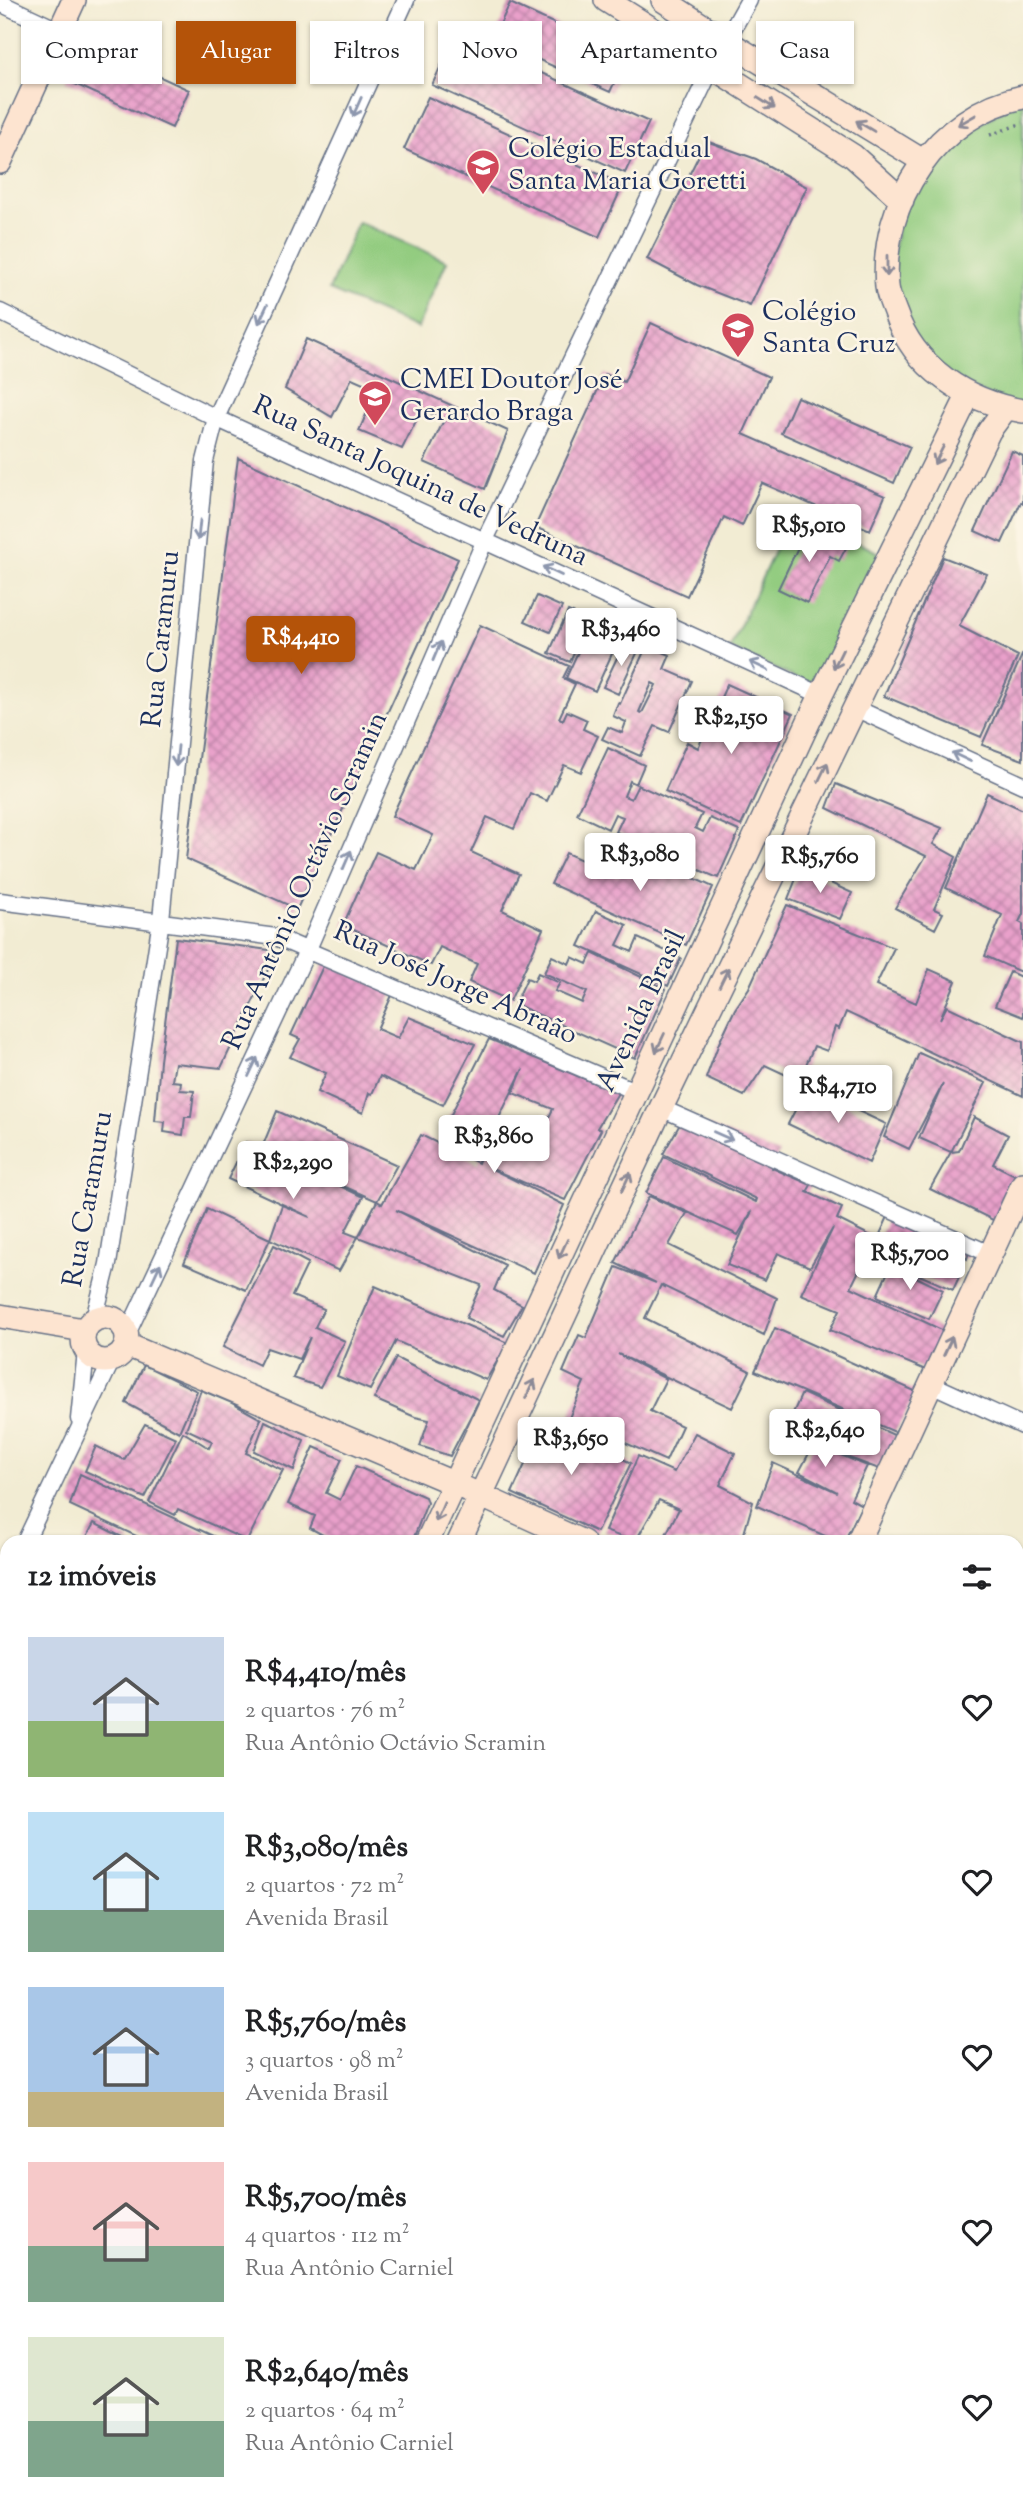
<!DOCTYPE html>
<html lang="pt">
<head>
<meta charset="utf-8">
<style>
  body { margin:0; font-family:"Sorts Mill Goudy",serif; background:#f6f6f6; color:#202124; height:100vh; display:flex; flex-direction:column; font-size:26px; white-space:nowrap }
  * { box-sizing:border-box; margin:0 }
  p { font-size:23px; color:#757577 }
  .icon { flex:none; width:38px; height:38px; fill:none; stroke:currentColor; stroke-width:2; stroke-linecap:round; stroke-linejoin:round }
  .map { position:relative; flex:1; overflow:hidden }
  .drawer { position:absolute; left:0px; top:1535px; width:1024px; height:975px; display:flex; flex-direction:column; background:#fff; border-radius:21px 21px 0 0; box-shadow:0 2px 5px #0004 }
  .drawer>* { flex:none }
  .hud { position:absolute; left:21px; top:21px; width:982px; height:63px; display:flex; gap:14px }
  .price { position:absolute; translate:-50% -60px; padding:0 16px; border-radius:7px; background:#fff; color:#222; font-size:23px; line-height:46px; filter:drop-shadow(0 2px 4px #0008) }
  .price::after { content:''; position:absolute; left:50%; top:42px; width:21px; height:16px; margin-left:-10px; background:inherit; clip-path:polygon(0 0,100% 0,50% 100%) }
  .price.current { background:#b45309; color:#fff }
  ul { padding:0; list-style:none }
  li { display:flex; align-items:center; gap:21px; height:175px; padding:0 28px }
  li span { display:grid; place-items:center; flex:none; width:196px; height:140px; border-radius:0px; color:#555 }
  li>.icon { margin-inline-start:auto }
  span .icon { width:84px; height:84px; fill:#fffc; stroke-width:1 }
  li b { font-size:30px }
  h2 { display:flex; justify-content:space-between; align-items:center; height:84px; padding:0 28px; font-size:30px }
  .chip { padding:0 24px; border-radius:0px; background:#fff; box-shadow:0 2px 5px #0004; font-size:24px; line-height:63px }
  .chip.current { background:#b45309; color:#fff }
  .map>svg:first-child { display:block }
  .green { fill:#93cc80; stroke:#577e6f; stroke-width:2 }
  .building { fill:url(#building-cross-hatch); fill-rule:evenodd }
  .lines { fill:none; stroke-linecap:round; stroke-linejoin:round }
  .street-casing { stroke:#667187; stroke-width:19 }
  .secondary-casing { stroke:#667187; stroke-width:26 }
  .path { stroke:#667187; stroke-width:3.5; stroke-dasharray:2 5; stroke-linecap:butt }
  .street { stroke:#fff; stroke-width:16 }
  .secondary { stroke:#fde4d0; stroke-width:23 }
  .oneway { stroke:#8c8a97 }
  .oneway2 { stroke:#8d97ae }
  .labels { text-anchor:middle; dominant-baseline:central; stroke-width:5; stroke-linejoin:round; paint-order:stroke }
  .poi-label { font-size:28px; fill:#1b2f5e; stroke:#fcf5e5; text-anchor:start }
  .street-label { font-size:28px; fill:#1b2f5e; stroke:#fcf5e5 }
</style>
</head>
<body>
<div class="map">
<svg width="1023" height="2508" viewBox="0 0 1023 2508">
  <defs>
    <pattern id="building-cross-hatch" width="8" height="8" patternUnits="userSpaceOnUse" patternTransform="scale(1.75)"><rect width="8" height="8" fill="#e9a0ca"/><path d="M0 0l8 8M0 8l8-8" fill="none" stroke="#bc83a7"/></pattern>
  </defs>
  <rect width="100%" height="100%" fill="#fcf5e5"/>
  <filter id="ink" filterUnits="userSpaceOnUse"><feTurbulence type="fractalNoise" baseFrequency=".0143" numOctaves="2"/><feDisplacementMap in="SourceGraphic" scale="14" xChannelSelector="R" yChannelSelector="G"/><feConvolveMatrix kernelMatrix="1 2 1 2 8 2 1 2 1" color-interpolation-filters="sRGB"/></filter>
  <filter id="wash" filterUnits="userSpaceOnUse"><feTurbulence type="fractalNoise" baseFrequency=".00686" numOctaves="4" result="noise"/><feDisplacementMap in="SourceGraphic" scale="28" xChannelSelector="R" yChannelSelector="G"/><feGaussianBlur stdDeviation="1.57" result="paint"/><feColorMatrix in="noise" values="0 0 0 0 0 0 0 0 0 0 0 0 0 0 0 0 0 1.4 0 .05"/><feComposite in="paint" operator="in"/></filter>
  <g filter="url(#wash)">
    <rect width="100%" height="100%" fill="#f2ecd3"/>
    <path class="green" d="M1023,97V411L931,369L887,290L902,200L923,161Z
      M358,222L447,261L417,328L329,290Z
      M793,510L883,555L817,688L730,648Z
      M0,1755L7,1758V1887L0,1883Z"/>
    <g id="blocks">
      <path class="building" d="M510,3L626,57L610,92L493,39Z
        M456,34L649,122L625,173L432,85Z
        M84,42L189,90L172,128L66,80Z
        M428,97L623,185L599,237L404,149Z
        M706,141L756,159L807,187L750,306L697,285L647,259Z
        M651,323L769,377L743,434L885,496L870,530L762,483L742,526L724,517L687,596L535,527L605,374L624,382Z
        M306,339L508,431L485,489L424,462L444,420L422,409L402,449L359,431L377,389L352,378L332,417L285,389Z
        M797,397L910,447L894,483L781,433Z
        M1012,451L1023,456V503L1021,502L1002,543L975,531Z
        M238,458L458,559L297,909L186,859Z
        M799,526L846,548L839,561L830,556L807,603L778,589L801,541L794,538Z
        M943,557L987,574L959,626L1018,656L981,737L884,696Z
        M537,596L562,607L550,632L525,621Z
        M568,611L589,620L570,662L549,653Z
        M480,625L569,666L563,678L575,684L559,718L563,720L567,711L587,720L583,729L598,736L581,772L564,765L547,801L530,793L514,829L487,817L471,852L519,874L502,910L543,929L510,1001L469,982L477,964L440,947L431,965L343,925L376,852L416,870L433,835L392,816Z
        M587,632L616,645L595,691L566,678Z
        M624,643L639,649L618,694L603,687Z
        M647,645L670,655L664,669L692,681L669,732L655,726L640,756L602,739L608,727L622,733L626,722L613,716L618,703L620,704ZM652,683L656,685L642,713L639,712Z
        M1023,653V760L982,745Z
        M727,684L793,714L741,826L665,791L687,742L698,748Z
        M608,748L644,765L636,784L630,781L624,796L631,799L638,785L702,814L695,828L703,832L710,818L739,831L718,878L685,864L692,849L686,847L680,861L616,832L623,817L615,814L608,829L577,814Z
        M836,784L942,828L933,844L956,857L934,909L943,913L935,929L895,908L926,856L827,808Z
        M987,793L1023,810V914L1019,922L1023,924V973L985,956L1002,915L946,888Z
        M631,849L713,887L686,945L551,884L566,853L618,876Z
        M800,869L852,893L840,919L788,899Z
        M787,905L894,948L876,985L916,1003L929,969L956,981L940,1019L947,1006L1023,1042V1096L846,1012L839,1029L835,1027L827,1051L814,1046L799,1081L765,1065L744,1096L706,1078L719,1043L735,1009L749,988Z
        M596,911L627,925L617,945L632,952L638,938L681,958L668,986L579,946Z
        M176,938L269,950L274,957L221,1068L175,1063L172,1081L181,1082L180,1090L194,1091L191,1117H185L183,1135L164,1132L165,1122L155,1121L160,1061Z
        M592,953L666,989L635,1058L515,1004L527,978L534,981L538,973L560,983L555,991L582,1003L587,992L544,973L552,956L569,964L572,957L587,964Z
        M325,962L393,993L377,1029L398,1038L409,1017L475,1044L443,1105L380,1076L372,1094L369,1093L363,1113L317,1092L326,1073L290,1057L300,1039L291,1035Z
        M1010,972L1023,978V1017L995,1006Z
        M489,1039L618,1093L597,1128L601,1130L565,1200L492,1169L564,1205L534,1273L396,1210L505,1265L494,1290L522,1305L504,1336L466,1318L481,1285L358,1237L377,1201L382,1204L421,1135L478,1163L480,1158L439,1138ZM523,1069L513,1093L553,1109L537,1141L496,1124Z
        M919,1053L986,1083L951,1152L959,1151L974,1117L1008,1135L993,1164L1023,1179L1001,1224L930,1189L951,1152L919,1138L943,1084L909,1149L884,1137Z
        M807,1087L886,1124L869,1163L788,1124Z
        M277,1111L397,1165L377,1201L296,1165L363,1197L345,1232L358,1237L339,1271L270,1239L246,1290L184,1263L207,1209L270,1239L282,1205L310,1217L228,1179L246,1142L261,1150Z
        M684,1117L779,1153L772,1168L811,1185L807,1192L842,1208L837,1219L875,1238L851,1287L944,1331L928,1371L830,1330L840,1310L801,1294L833,1228L810,1267L778,1253L765,1280L727,1265L752,1211L738,1235L646,1193L664,1157L756,1202L757,1199L663,1154Z
        M649,1196L687,1213L669,1245L777,1298L764,1335L661,1285L645,1318L750,1371L732,1408L618,1354L666,1379L650,1411L682,1426L666,1461L569,1418L584,1382L563,1372L579,1335L586,1338L616,1267L656,1283L615,1263Z
        M891,1210L931,1230L911,1271L871,1254Z
        M933,1236L969,1251L967,1259L947,1249L940,1268L959,1277L953,1290L917,1274Z
        M274,1245L308,1263L292,1296L324,1309L315,1327L345,1341L320,1387L293,1378L310,1337L299,1359L267,1348L259,1365L223,1347Z
        M891,1265L943,1290L929,1319L877,1296Z
        M375,1286L508,1343L486,1380L396,1341L370,1390L337,1376Z
        M775,1328L917,1392L895,1432L755,1371Z
        M396,1358L479,1400L450,1456L420,1446L429,1420L415,1417L374,1399Z
        M144,1365L197,1391L179,1432L126,1403Z
        M201,1390L232,1403L261,1419L246,1453L283,1470L247,1541L178,1509L175,1515L149,1502L183,1432L209,1448L212,1441L186,1429Z
        M802,1393L896,1436L879,1469L836,1453L867,1466L851,1499L862,1505L844,1542H839L757,1506L773,1463L837,1492L799,1472L814,1444L784,1433Z
        M545,1420L631,1463L597,1532L512,1493Z
        M265,1421L304,1440L294,1470L254,1451Z
        M145,1424L176,1438L145,1498L85,1471L96,1446L124,1460Z
        M695,1433L735,1453L720,1485L753,1502L743,1537L752,1542H662L679,1509L659,1500L635,1542L605,1531L638,1456L674,1472Z
        M314,1447L342,1459L326,1493L340,1500L356,1466L425,1497L427,1503L412,1542H336L310,1528L315,1516L288,1504Z
        M80,1474L226,1542H149L70,1505Z
        M94,1523L132,1542H84Z
        M7,1624V1654L0,1650V1640Z
        M0,1653L7,1656V1706L0,1703Z"/>
    </g>
  </g>
  <g filter="url(#ink)">
    <use href="#blocks" fill-opacity="0" stroke="#667187" stroke-width="2"/>
    <g class="lines">
      <g class="street-casing">
        <path id="street" d="M0,3L60,31
          M726,41L749,0
          M0,312L216,418L821,695
          M855,708L1023,785
          M0,901L276,937L637,1092
          M661,1108L990,1254
          M94,1319L108,1264L161,920L205,461L216,418L406,0
          M127,1334L308,949L485,540L711,69
          M931,1384L1023,1426
          M79,1419L86,1351
          M25,1542L112,1360
          M0,1595L7,1580
          M0,1755L7,1758
          M0,1883L7,1887
          M1017,2052L1023,2055
          M1023,2360V2369
          M604,2502L615,2508
          M769,2508L771,2502"/>
      </g>
      <g class="secondary-casing">
        <path id="secondary" d="M606,0L853,156L902,200
          M663,0L726,41L923,161
          M1023,97C938,114 879,202 887,287C888,295 892,304 895,312C914,368 966,401 1023,411
          M0,162L74,0
          M0,1316L84,1330
          M83 1339a22 22 0 1 1 44 0a22 22 0 1 1-44 0Z
          M127,1345L453,1483L583,1542
          M427,1542L821,695L969,394
          M459,1542L661,1108L989,431L1006,408
          M858,1542L1023,1184
          M0,2270L7,2262
          M0,2311L7,2302
          M65,2508L67,2502
          M94,2508L95,2502
          M417,2508L419,2502"/>
      </g>
      <path class="path" d="M990,135L1023,123"/>
      <use href="#street" class="street"/>
      <use href="#secondary" class="secondary"/>
    </g>
    <defs><path id="oneway-shaft" d="M-6 0H5M1.5-3L5.5 0L1.5 3" fill="none" stroke-width="1.6" stroke-linecap="round" stroke-linejoin="round" transform="scale(1.75)"/></defs>
    <g class="oneway">
      <use href="#oneway-shaft" transform="translate(766 103) rotate(32)"/>
      <use href="#oneway-shaft" transform="translate(967 120) rotate(150)"/>
      <use href="#oneway-shaft" transform="translate(865 126) rotate(-149)"/>
      <use href="#oneway-shaft" transform="translate(887 266) rotate(90)"/>
      <use href="#oneway-shaft" transform="translate(939 455) rotate(117)"/>
      <use href="#oneway-shaft" transform="translate(838 659) rotate(116)"/>
      <use href="#oneway-shaft" transform="translate(823 772) rotate(-64)"/>
      <use href="#oneway-shaft" transform="translate(724 977) rotate(-64)"/>
      <use href="#oneway-shaft" transform="translate(660 1043) rotate(115)"/>
      <use href="#oneway-shaft" transform="translate(626 1182) rotate(-65)"/>
      <use href="#oneway-shaft" transform="translate(563 1249) rotate(115)"/>
      <use href="#oneway-shaft" transform="translate(948 1346) rotate(-65)"/>
      <use href="#oneway-shaft" transform="translate(530 1389) rotate(-65)"/>
      <use href="#oneway-shaft" transform="translate(440 1512) rotate(114)"/>
    </g>
    <g class="oneway2">
      <use href="#oneway-shaft" transform="translate(357 107) rotate(114)"/>
      <use href="#oneway-shaft" transform="translate(263 314) rotate(115)"/>
      <use href="#oneway-shaft" transform="translate(199 530) rotate(96)"/>
      <use href="#oneway-shaft" transform="translate(552 571) rotate(-155)"/>
      <use href="#oneway-shaft" transform="translate(437 651) rotate(-67)"/>
      <use href="#oneway-shaft" transform="translate(759 666) rotate(-155)"/>
      <use href="#oneway-shaft" transform="translate(177 756) rotate(96)"/>
      <use href="#oneway-shaft" transform="translate(961 757) rotate(-155)"/>
      <use href="#oneway-shaft" transform="translate(347 860) rotate(-67)"/>
      <use href="#oneway-shaft" transform="translate(253 1067) rotate(-65)"/>
      <use href="#oneway-shaft" transform="translate(723 1136) rotate(24)"/>
      <use href="#oneway-shaft" transform="translate(156 1273) rotate(-65)"/>
    </g>
  </g>
  <defs>
    <g id="school-pin" transform="scale(1.75)"><path d="M0 17L-7.5 6A9.5 9.5 0 1 1 7.5 6Z" fill="#d1495b" stroke="#fcf5e5"/><path d="M0-5L7-2L0 1L-7-2ZM-4 1L0 2.5L4 1V4Q0 6-4 4Z" fill="#fff"/></g>
  </defs>
  <g fill-rule="evenodd">
    <use href="#school-pin" x="483" y="166"/>
    <use href="#school-pin" x="738" y="329"/>
    <use href="#school-pin" x="375" y="397"/>
  </g>
  <g class="labels">
    <g class="poi-label">
      <text x="508" y="150">Colégio Estadual<tspan x="508" dy="32">Santa Maria Goretti</tspan></text>
      <text x="762" y="313">Colégio<tspan x="762" dy="32">Santa Cruz</tspan></text>
      <text x="400" y="381">CMEI Doutor José<tspan x="400" dy="32">Gerardo Braga</tspan></text>
    </g>
    <g class="street-label">
      <text transform="translate(420 482) rotate(25)">Rua Santa Joquina de Vedruna</text>
      <text transform="translate(162 639) rotate(-84)">Rua Caramuru</text>
      <text transform="translate(306 881) rotate(-66)">Rua Antônio Octávio Scramin</text>
      <text transform="translate(455 984) rotate(24)">Rua José Jorge Abraão</text>
      <text transform="translate(642 1011) rotate(-65)">Avenida Brasil</text>
      <text transform="translate(89 1199) rotate(-80)">Rua Caramuru</text>
    </g>
  </g>
</svg>
<b class="price" style="left:809px;top:564px">R$5,010</b>
<b class="price" style="left:621px;top:668px">R$3,460</b>
<b class="price current" style="left:301px;top:676px">R$4,410</b>
<b class="price" style="left:731px;top:756px">R$2,150</b>
<b class="price" style="left:640px;top:893px">R$3,080</b>
<b class="price" style="left:820px;top:895px">R$5,760</b>
<b class="price" style="left:838px;top:1125px">R$4,710</b>
<b class="price" style="left:494px;top:1175px">R$3,860</b>
<b class="price" style="left:293px;top:1201px">R$2,290</b>
<b class="price" style="left:910px;top:1292px">R$5,700</b>
<b class="price" style="left:825px;top:1469px">R$2,640</b>
<b class="price" style="left:571px;top:1477px">R$3,650</b>
<div class="hud">
<a class="chip">Comprar</a>
<a class="chip current">Alugar</a>
<a class="chip">Filtros</a>
<a class="chip">Novo</a>
<a class="chip">Apartamento</a>
<a class="chip">Casa</a>
</div>
<section class="drawer">
<h2>12 imóveis<svg class="icon" aria-label="filters" viewBox="0 0 24 24"><path d="M4 7h16M4 17h16"/><circle cx="9" cy="7" r="2"/><circle cx="15" cy="17" r="2"/></svg></h2>
<ul>
<li><span style="background:linear-gradient(#c9d6e8 60%,#8fb573 0)"><svg class="icon" aria-label="home" viewBox="0 0 24 24"><path d="M3 11l9-7 9 7M6 9v11h12V9"/></svg></span><div><b>R$4,410/mês</b><p>2 quartos · 76 m²</p><p>Rua Antônio Octávio Scramin</p></div><svg class="icon" aria-label="heart" viewBox="0 0 24 24"><path d="M12 20l-8-8c-3-5 5-10 8-4 3-6 11-1 8 4z"/></svg></li>
<li><span style="background:linear-gradient(#bfe0f5 70%,#7fa58c 0)"><svg class="icon" aria-label="home" viewBox="0 0 24 24"><path d="M3 11l9-7 9 7M6 9v11h12V9"/></svg></span><div><b>R$3,080/mês</b><p>2 quartos · 72 m²</p><p>Avenida Brasil</p></div><svg class="icon" aria-label="heart" viewBox="0 0 24 24"><path d="M12 20l-8-8c-3-5 5-10 8-4 3-6 11-1 8 4z"/></svg></li>
<li><span style="background:linear-gradient(#a9c7e8 75%,#c2b280 0)"><svg class="icon" aria-label="home" viewBox="0 0 24 24"><path d="M3 11l9-7 9 7M6 9v11h12V9"/></svg></span><div><b>R$5,760/mês</b><p>3 quartos · 98 m²</p><p>Avenida Brasil</p></div><svg class="icon" aria-label="heart" viewBox="0 0 24 24"><path d="M12 20l-8-8c-3-5 5-10 8-4 3-6 11-1 8 4z"/></svg></li>
<li><span style="background:linear-gradient(#f6c9c9 60%,#7fa58c 0)"><svg class="icon" aria-label="home" viewBox="0 0 24 24"><path d="M3 11l9-7 9 7M6 9v11h12V9"/></svg></span><div><b>R$5,700/mês</b><p>4 quartos · 112 m²</p><p>Rua Antônio Carniel</p></div><svg class="icon" aria-label="heart" viewBox="0 0 24 24"><path d="M12 20l-8-8c-3-5 5-10 8-4 3-6 11-1 8 4z"/></svg></li>
<li><span style="background:linear-gradient(#dfe7d0 60%,#7fa58c 0)"><svg class="icon" aria-label="home" viewBox="0 0 24 24"><path d="M3 11l9-7 9 7M6 9v11h12V9"/></svg></span><div><b>R$2,640/mês</b><p>2 quartos · 64 m²</p><p>Rua Antônio Carniel</p></div><svg class="icon" aria-label="heart" viewBox="0 0 24 24"><path d="M12 20l-8-8c-3-5 5-10 8-4 3-6 11-1 8 4z"/></svg></li>
</ul>
</section>
</div>
</body>
</html>
